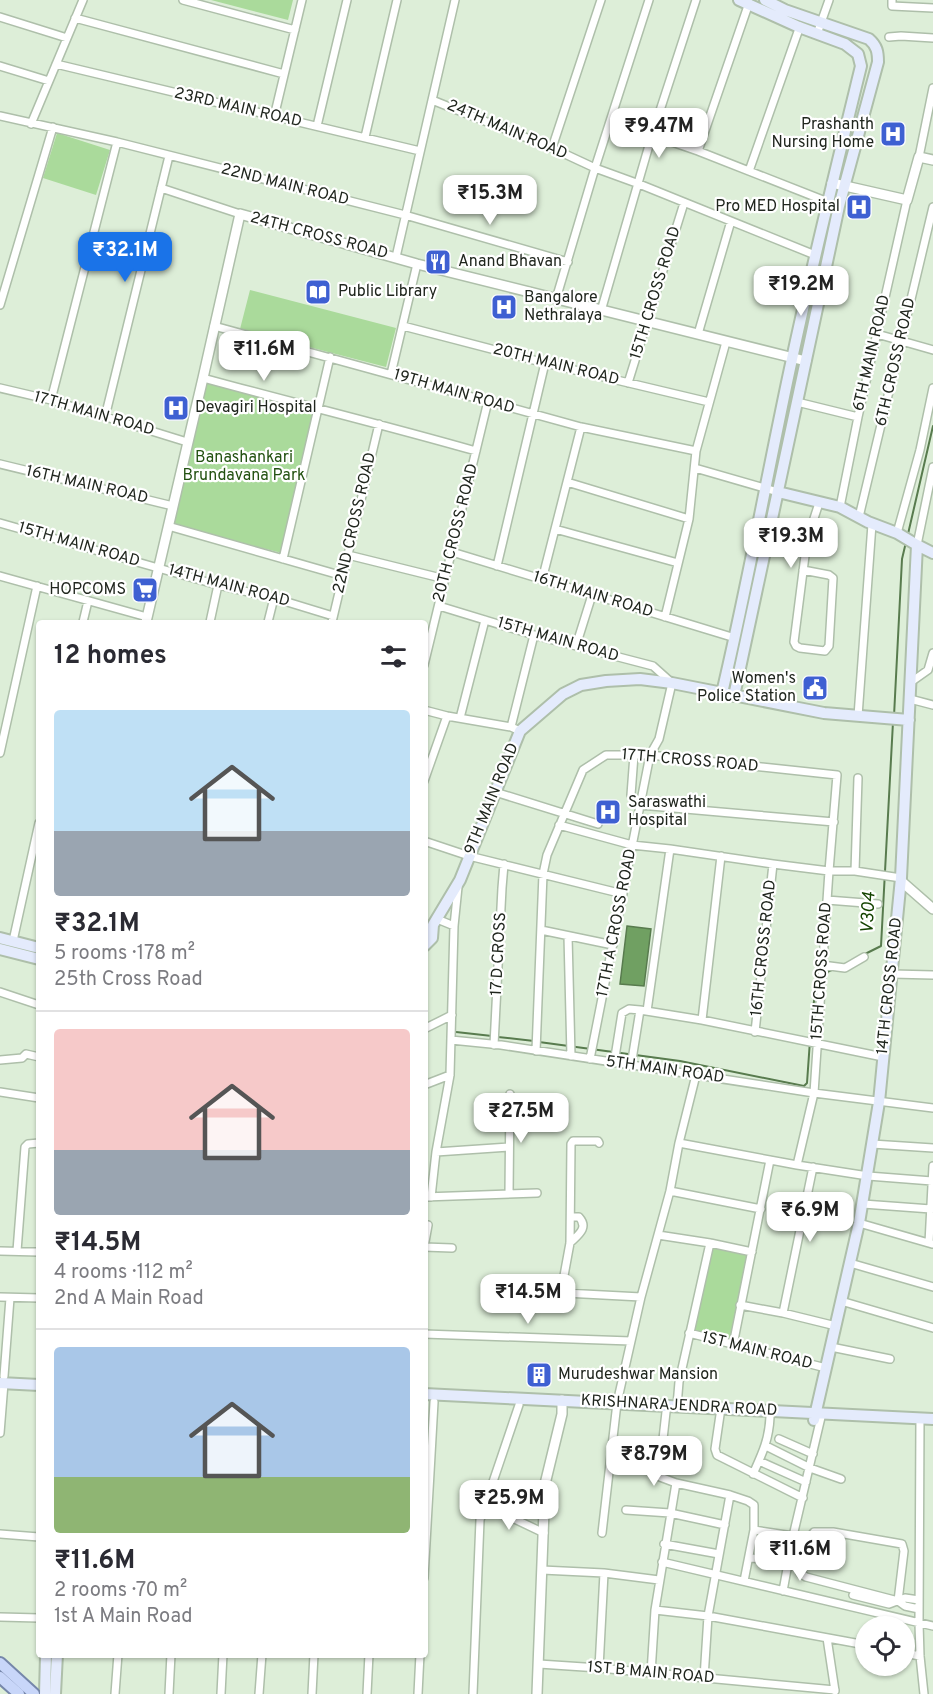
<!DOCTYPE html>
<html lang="en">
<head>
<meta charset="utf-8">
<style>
  body { margin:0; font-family:Overpass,sans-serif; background:#f7f7f7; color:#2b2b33; height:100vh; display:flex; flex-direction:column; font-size:22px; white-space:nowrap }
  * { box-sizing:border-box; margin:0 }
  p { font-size:20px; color:#7c7c81 }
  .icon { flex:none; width:33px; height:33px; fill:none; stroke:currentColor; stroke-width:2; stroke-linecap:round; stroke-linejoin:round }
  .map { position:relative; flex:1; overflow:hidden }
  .side { position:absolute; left:36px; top:620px; width:392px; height:1038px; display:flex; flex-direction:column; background:#fff; border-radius:6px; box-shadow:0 2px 4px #0004 }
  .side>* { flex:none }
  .controls { position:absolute; left:855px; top:1616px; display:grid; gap:12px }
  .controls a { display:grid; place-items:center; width:60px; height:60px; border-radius:50%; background:#fff; box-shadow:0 2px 4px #0004; font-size:30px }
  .price { position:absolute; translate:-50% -51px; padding:0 14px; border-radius:12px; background:#fff; color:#222; font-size:20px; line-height:39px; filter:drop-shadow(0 2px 3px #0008) }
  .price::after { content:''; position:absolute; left:50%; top:36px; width:18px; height:14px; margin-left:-9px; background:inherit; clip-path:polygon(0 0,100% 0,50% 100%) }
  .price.selected { background:#1a73e8; color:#fff }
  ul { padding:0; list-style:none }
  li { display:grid; align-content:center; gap:12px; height:318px; padding:0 18px }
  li+li { border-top:2px solid #e1e1e2 }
  li span { display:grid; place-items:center; height:186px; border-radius:6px; color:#555 }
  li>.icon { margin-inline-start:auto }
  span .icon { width:108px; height:108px; fill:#fffc; stroke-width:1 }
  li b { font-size:26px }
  h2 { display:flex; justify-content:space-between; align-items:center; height:72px; padding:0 18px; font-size:26px }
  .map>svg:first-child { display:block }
  .green { fill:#aada9b }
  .water { fill:#70a062; stroke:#587b4e; stroke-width:1.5 }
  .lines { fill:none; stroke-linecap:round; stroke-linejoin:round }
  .stream { stroke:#587b4e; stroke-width:2 }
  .minor-casing { stroke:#aebfaa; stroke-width:10 }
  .tertiary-casing { stroke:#aebfaa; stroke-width:12 }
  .secondary-casing { stroke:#aebfaa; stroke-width:14 }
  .primary-casing { stroke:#7687aa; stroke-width:14 }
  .minor { stroke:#fff; stroke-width:7 }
  .tertiary { stroke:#fff; stroke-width:9 }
  .secondary { stroke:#e4ebfc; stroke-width:10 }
  .primary { stroke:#c8d6f9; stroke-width:10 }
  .labels { text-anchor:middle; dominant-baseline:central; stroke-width:4.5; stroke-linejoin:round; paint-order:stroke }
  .street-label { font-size:16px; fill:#20261e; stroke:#fff }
  .poi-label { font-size:16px; fill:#20261e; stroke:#fff; text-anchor:start }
  .park-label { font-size:16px; fill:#225110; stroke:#fff }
  .water-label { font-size:18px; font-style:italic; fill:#144300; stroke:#fff }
</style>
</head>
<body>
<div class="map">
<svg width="933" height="1694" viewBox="0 0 933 1694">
  <rect width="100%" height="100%" fill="#ddeed8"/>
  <path class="green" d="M211,0H293L288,20Z
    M57,133L110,150L96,195L43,178Z
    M250,290L396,328L386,367L240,329Z
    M206,382L318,410L282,553L170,525Z
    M710,1243L752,1252L731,1345L689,1333Z"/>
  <path class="water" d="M627,926L651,929L644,986L620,984Z"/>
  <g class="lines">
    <path class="stream" d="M908,534L933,426
      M894,716L902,559L906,542
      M865,954L881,946L893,722
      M823,978L829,971L835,969
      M456,1032L492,1036
      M498,1037L534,1041
      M539,1042L680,1061L804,1086L807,1083L812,1012L817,985L819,982"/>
    <g class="minor-casing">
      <path id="minor" d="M183,0L295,30
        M892,0V6L933,8
        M0,17L67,38
        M75,18L284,74
        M817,34L829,0
        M889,37L901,36L933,38
        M56,64L420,151
        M0,66L49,81
        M432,100L552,148L595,168L639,184L815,255
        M0,116L117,142L405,215L568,262
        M274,117L302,0
        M611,121L698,151L828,202
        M31,124L83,0
        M317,126L347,0
        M365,137L397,0
        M552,148L601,0
        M698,151L749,3
        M919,157L933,88
        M749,171L800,26
        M161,188L240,214
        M396,257L455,0
        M556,299L595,168L649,0
        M0,305L53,127
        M601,311L652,135L696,0
        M214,326L581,427L696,451
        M403,326L545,363L709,402
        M698,334L731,221
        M877,334L933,350
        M391,374L417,264
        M203,378C294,403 385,425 476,451
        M628,383L684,203
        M0,388L51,400L187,442
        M51,400L117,142
        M797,402L858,417
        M105,417L169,156
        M0,464L173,506
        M695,468L778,492
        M567,482L689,519
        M840,507L858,417L907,200
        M859,517L933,207
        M0,523L218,585L274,598L333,616
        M168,526L343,576
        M555,529L678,563
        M897,533L920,450L933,388
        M917,545L933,467
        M452,552L735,638
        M348,555L445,579
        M283,559L330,357
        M497,566L545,363
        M803,570L829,575L833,578L829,646L825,651L800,648L796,646L794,642L807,540L819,503
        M0,576L147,617
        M542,580L581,427
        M439,606L534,635L653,666L672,683L659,739L650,755L590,1059
        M665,617L689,519L696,451L726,342
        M83,622L88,601
        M210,622L218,585
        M268,622L274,598
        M332,622L379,424
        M576,646L592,595
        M424,665L488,401
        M911,682L928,670L933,653
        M910,699L933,705
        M424,710L447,716L511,727L520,731
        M858,716L872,524
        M460,718L485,620
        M511,727L534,635
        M0,753L37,586
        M424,781L447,716
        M495,792L598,824
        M631,795L634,755
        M640,805L834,822
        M559,825L632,845L670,849L773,864L829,871H855L901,878
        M424,841L469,856L623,894
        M855,871L858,778
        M827,900L878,904
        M437,919L454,926
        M541,930L613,945
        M568,936L571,1056
        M13,941L39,823
        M822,965L845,968L864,957
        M892,974L933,975
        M0,992L39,1005
        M647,1011L670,849
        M702,1020L721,856
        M424,1029L452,1015
        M755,1032L773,864
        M451,1040L501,1045L814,1093L933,1108
        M494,1045L502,888L504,864
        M536,1051L543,874L547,855L583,770L606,755H650L837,775L829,871L814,1093L797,1165
        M0,1060L22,1058L26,1054L39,1057
        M614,1063L622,1013L629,1009L640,1010
        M631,1066L640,1010L702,1020L883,1057
        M424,1085L450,1075
        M0,1092L39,1098
        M679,1143L797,1165L868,1176L932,1181
        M872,1144L933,1148
        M436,1152L509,1147
        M670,1191L761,1209
        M509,1194L510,1094
        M424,1197L537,1193
        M431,1197L436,1152L450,1075L454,926L458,887
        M863,1204L931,1209
        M859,1223L932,1244
        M658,1235L710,1243L752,1252
        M570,1243C578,1235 589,1228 579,1217H572
        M929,1243L933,1166
        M424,1247L452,1248
        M424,1247L428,1225
        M0,1251L39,1252
        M17,1251L25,1147L28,1144L39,1143
        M850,1263L933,1287
        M507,1290L641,1297
        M561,1292L570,1243L571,1144L573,1141H598L599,1143
        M0,1297L39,1298
        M841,1301L933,1328
        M740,1305L783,1313L836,1326
        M783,1313L813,1167
        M689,1333L826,1368
        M424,1334L631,1341
        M733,1345L770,1160
        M831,1347L890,1359
        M4,1376L10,1298
        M677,1406L679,1382L710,1243
        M720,1415L715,1449L717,1455L803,1498
        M920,1418L919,1623L920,1656L924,1694
        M0,1433L4,1383
        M779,1439L813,1454
        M766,1446L810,1468L841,1479
        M759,1461L806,1482
        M753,1474C762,1454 769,1440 770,1417
        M676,1483L730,1495
        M485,1505L544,1533
        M626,1510L670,1513L725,1525
        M754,1530L793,1536
        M602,1533L617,1403L641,1297L670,1191L679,1143L696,1075
        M0,1534L39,1537
        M664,1544L719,1554
        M750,1558L788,1561
        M662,1562L933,1626
        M542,1570L604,1573L659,1580
        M424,1578L434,1402
        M783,1591L793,1536L822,1413
        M853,1595L889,1604L905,1598L919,1600
        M898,1601L904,1551L902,1544L833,1532H814L809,1538L800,1573L806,1577L898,1601L905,1606L919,1609
        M655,1610L708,1616L866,1645
        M0,1617L39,1618
        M827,1638L835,1691
        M904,1653L920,1656
        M539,1664L599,1668L835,1690
        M599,1668L604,1573
        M651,1673L655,1610L676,1483L660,1477L659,1475L666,1412
        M704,1678L708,1616L730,1495L748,1501L754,1505V1530L744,1581
        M115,1694L118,1654
        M169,1694L171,1654
        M221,1694L223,1654
        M259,1694L262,1654
        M312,1694L314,1654
        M367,1694L369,1654
        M418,1694L420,1654
        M473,1694L480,1520L519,1405"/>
    </g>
    <g class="tertiary-casing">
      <path id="tertiary" d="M832,183L907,200L919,157L933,160
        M146,622L203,378L240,214L417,264L806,361
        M901,881L933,909
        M537,1694L545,1484L562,1414V1400"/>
    </g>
    <g class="secondary-casing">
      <path id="secondary" d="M778,492L840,507L868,522L897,533L917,545L933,553
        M722,693C748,583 768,470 792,359C813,261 837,164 861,66L858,54L845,44L799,27L739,0
        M734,696L839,206L878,62C878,52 877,46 869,39L785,10L765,0
        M0,938L39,948
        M424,946L432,938L433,925L460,880L520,731L563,694L581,685L606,681L640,679L672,683L824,713L909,720
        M0,949L39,959
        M0,1383L39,1385
        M424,1394L933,1419
        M814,1420L859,1223L879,1102L901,878L917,545
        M45,1694L46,1654
        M55,1694L57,1654"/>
    </g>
    <g class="primary-casing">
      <path id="primary" d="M0,1663L34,1694
        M0,1677L19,1694"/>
    </g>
    <use href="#minor" class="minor"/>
    <use href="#tertiary" class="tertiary"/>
    <use href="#secondary" class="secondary"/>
    <use href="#primary" class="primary"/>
  </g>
  <defs>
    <g id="hospital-square" transform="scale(1.35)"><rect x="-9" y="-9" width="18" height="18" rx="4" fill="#3e60d2" stroke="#fff"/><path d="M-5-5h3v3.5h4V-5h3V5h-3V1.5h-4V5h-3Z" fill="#fff"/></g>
    <g id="restaurant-square" transform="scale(1.35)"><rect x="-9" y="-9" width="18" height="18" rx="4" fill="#3e60d2" stroke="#fff"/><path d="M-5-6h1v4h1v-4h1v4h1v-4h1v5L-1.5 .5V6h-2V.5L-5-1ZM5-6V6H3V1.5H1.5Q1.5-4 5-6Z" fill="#fff"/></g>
    <g id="library-square" transform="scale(1.35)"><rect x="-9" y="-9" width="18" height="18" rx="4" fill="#3e60d2" stroke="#fff"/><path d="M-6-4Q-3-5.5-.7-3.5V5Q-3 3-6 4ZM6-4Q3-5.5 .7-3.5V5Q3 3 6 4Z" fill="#fff"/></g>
    <g id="supermarket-square" transform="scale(1.35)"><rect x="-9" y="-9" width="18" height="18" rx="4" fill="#3e60d2" stroke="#fff"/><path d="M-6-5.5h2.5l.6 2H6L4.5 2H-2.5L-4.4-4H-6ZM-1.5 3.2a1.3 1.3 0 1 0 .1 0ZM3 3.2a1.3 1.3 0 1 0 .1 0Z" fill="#fff"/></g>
    <g id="civic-square" transform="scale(1.35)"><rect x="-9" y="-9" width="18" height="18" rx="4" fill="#3e60d2" stroke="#fff"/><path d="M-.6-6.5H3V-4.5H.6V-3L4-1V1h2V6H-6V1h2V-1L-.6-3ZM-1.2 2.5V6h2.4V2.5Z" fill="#fff"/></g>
    <g id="building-square" transform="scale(1.35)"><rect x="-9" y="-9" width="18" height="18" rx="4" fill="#3e60d2" stroke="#fff"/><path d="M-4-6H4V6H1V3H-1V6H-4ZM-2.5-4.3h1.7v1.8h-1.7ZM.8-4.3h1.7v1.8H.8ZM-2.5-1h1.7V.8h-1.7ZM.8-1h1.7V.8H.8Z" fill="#fff"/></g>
  </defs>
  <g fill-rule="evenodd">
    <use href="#hospital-square" x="893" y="134"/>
    <use href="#hospital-square" x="859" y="207"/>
    <use href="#restaurant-square" x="438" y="262"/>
    <use href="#library-square" x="318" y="292"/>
    <use href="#hospital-square" x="504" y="307"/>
    <use href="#hospital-square" x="176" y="408"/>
    <use href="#supermarket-square" x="145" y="590"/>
    <use href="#civic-square" x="815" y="688"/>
    <use href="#hospital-square" x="608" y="812"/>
    <use href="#building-square" x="539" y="1375"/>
  </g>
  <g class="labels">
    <g class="street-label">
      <text transform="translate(238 108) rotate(13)">23RD MAIN ROAD</text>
      <text transform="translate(507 130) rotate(23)">24TH MAIN ROAD</text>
      <text transform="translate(285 185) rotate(14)">22ND MAIN ROAD</text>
      <text transform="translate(319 236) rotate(15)">24TH CROSS ROAD</text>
      <text transform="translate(656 293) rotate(-73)">15TH CROSS ROAD</text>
      <text transform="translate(872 353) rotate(-77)">6TH MAIN ROAD</text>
      <text transform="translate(896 362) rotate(-77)">6TH CROSS ROAD</text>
      <text transform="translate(556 365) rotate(14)">20TH MAIN ROAD</text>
      <text transform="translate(454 392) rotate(16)">19TH MAIN ROAD</text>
      <text transform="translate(94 414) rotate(16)">17TH MAIN ROAD</text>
      <text transform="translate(87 485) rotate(13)">16TH MAIN ROAD</text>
      <text transform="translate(355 523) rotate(-77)">22ND CROSS ROAD</text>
      <text transform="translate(456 533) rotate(-76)">20TH CROSS ROAD</text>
      <text transform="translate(79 545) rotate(16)">15TH MAIN ROAD</text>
      <text transform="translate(229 586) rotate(15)">14TH MAIN ROAD</text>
      <text transform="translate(593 595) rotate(17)">16TH MAIN ROAD</text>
      <text transform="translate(558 640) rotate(16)">15TH MAIN ROAD</text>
      <text transform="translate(690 761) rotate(5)">17TH CROSS ROAD</text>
      <text transform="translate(492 799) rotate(-68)">9TH MAIN ROAD</text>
      <text transform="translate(617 923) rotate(-79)">17TH A CROSS ROAD</text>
      <text transform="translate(764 948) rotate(-84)">16TH CROSS ROAD</text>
      <text transform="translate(499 954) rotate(-87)">17 D CROSS</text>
      <text transform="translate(822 971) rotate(-86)">15TH CROSS ROAD</text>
      <text transform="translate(890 986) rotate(-84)">14TH CROSS ROAD</text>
      <text transform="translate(665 1070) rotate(8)">5TH MAIN ROAD</text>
      <text transform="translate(757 1351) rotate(14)">1ST MAIN ROAD</text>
      <text transform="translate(679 1406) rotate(3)">KRISHNARAJENDRA ROAD</text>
      <text transform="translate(651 1673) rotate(5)">1ST B MAIN ROAD</text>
    </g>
    <g class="poi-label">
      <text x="874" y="125" text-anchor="end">Prashanth<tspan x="874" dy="18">Nursing Home</tspan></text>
      <text x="840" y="207" text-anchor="end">Pro MED Hospital</text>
      <text x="458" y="262">Anand Bhavan</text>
      <text x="338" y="292">Public Library</text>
      <text x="524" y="298">Bangalore<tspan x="524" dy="18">Nethralaya</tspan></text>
      <text x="195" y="408">Devagiri Hospital</text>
      <text x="126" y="590" text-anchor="end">HOPCOMS</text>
      <text x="796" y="679" text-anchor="end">Women's<tspan x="796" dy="18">Police Station</tspan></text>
      <text x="628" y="803">Saraswathi<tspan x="628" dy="18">Hospital</tspan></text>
      <text x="558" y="1375">Murudeshwar Mansion</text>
    </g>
    <g class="park-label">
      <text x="244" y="458">Banashankari<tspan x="244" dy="18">Brundavana Park</tspan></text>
    </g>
    <g class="water-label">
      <text transform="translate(869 913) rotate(-87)">V304</text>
    </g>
  </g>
</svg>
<div class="controls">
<a><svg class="icon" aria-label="locate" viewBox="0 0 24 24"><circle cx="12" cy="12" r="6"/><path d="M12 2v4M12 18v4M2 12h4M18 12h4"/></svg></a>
</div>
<b class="price" style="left:659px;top:159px">₹9.47M</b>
<b class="price" style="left:490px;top:226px">₹15.3M</b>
<b class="price selected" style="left:125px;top:283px">₹32.1M</b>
<b class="price" style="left:801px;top:317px">₹19.2M</b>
<b class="price" style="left:264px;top:382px">₹11.6M</b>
<b class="price" style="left:791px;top:569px">₹19.3M</b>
<b class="price" style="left:521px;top:1144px">₹27.5M</b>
<b class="price" style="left:810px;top:1243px">₹6.9M</b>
<b class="price" style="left:528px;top:1325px">₹14.5M</b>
<b class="price" style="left:654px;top:1487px">₹8.79M</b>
<b class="price" style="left:509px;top:1531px">₹25.9M</b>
<b class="price" style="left:800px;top:1582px">₹11.6M</b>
<section class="side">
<h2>12 homes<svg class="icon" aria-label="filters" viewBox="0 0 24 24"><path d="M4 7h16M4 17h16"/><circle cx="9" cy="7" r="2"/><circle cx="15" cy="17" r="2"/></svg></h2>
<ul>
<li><span style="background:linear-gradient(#bfe0f5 65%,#9aa5b1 0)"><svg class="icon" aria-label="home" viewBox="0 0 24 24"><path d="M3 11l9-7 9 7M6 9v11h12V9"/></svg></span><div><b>₹32.1M</b><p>5 rooms · 178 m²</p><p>25th Cross Road</p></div></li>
<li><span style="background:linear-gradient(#f6c9c9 65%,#9aa5b1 0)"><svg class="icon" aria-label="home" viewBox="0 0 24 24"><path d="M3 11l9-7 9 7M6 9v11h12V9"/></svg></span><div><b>₹14.5M</b><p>4 rooms · 112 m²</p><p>2nd A Main Road</p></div></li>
<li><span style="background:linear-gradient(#a9c7e8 70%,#8fb573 0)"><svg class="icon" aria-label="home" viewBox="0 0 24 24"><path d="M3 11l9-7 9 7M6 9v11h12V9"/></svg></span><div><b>₹11.6M</b><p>2 rooms · 70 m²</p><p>1st A Main Road</p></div></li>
</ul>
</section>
</div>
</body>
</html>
